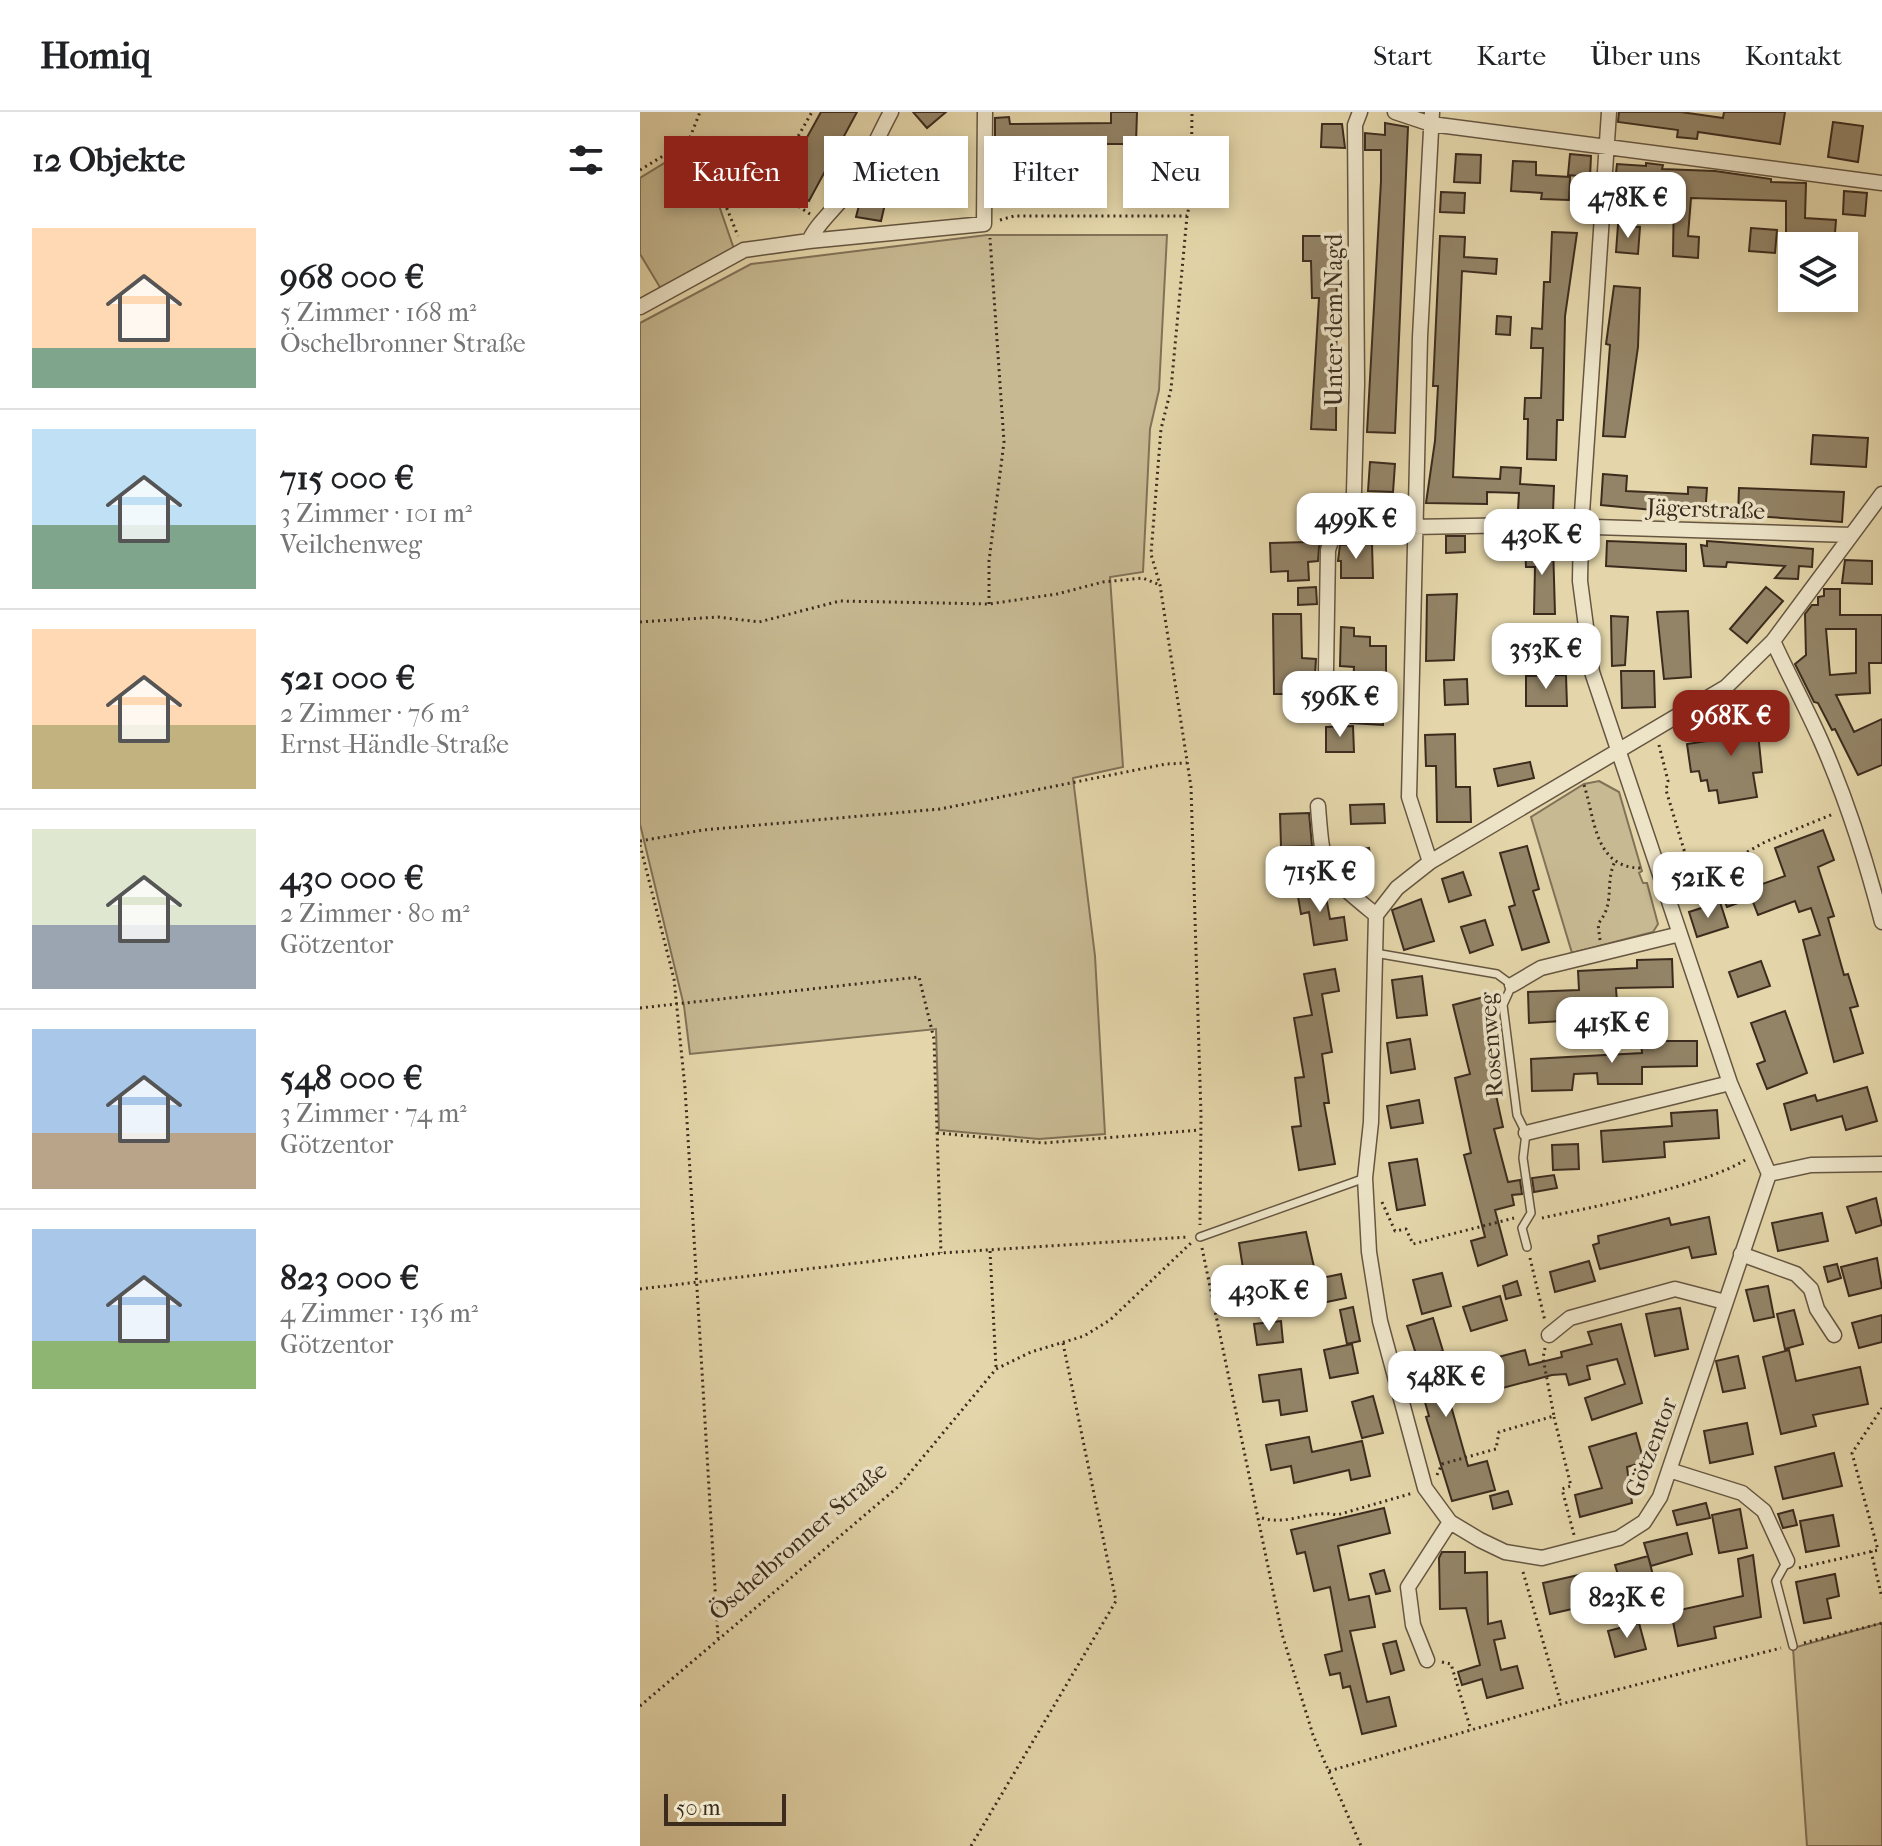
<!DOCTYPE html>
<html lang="de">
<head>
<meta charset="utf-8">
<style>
  body { margin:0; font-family:"IM FELL French Canon",serif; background:#f6f6f6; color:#202124; height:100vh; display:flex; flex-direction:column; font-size:30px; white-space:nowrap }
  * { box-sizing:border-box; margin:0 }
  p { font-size:26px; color:#757577 }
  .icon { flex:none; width:44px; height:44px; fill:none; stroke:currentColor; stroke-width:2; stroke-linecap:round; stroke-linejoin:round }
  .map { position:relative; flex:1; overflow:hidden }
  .drawer { display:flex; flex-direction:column; background:#fff; width:640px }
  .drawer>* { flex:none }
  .banner { position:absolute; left:24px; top:24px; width:760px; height:72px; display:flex; gap:16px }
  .buttons { position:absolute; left:1138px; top:120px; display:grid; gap:16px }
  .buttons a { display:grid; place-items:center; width:80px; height:80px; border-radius:0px; background:#fff; box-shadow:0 4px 12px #0003; font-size:40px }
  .scale { position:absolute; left:24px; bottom:20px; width:122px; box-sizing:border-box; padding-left:8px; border:4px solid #3c2c1e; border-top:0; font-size:22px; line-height:28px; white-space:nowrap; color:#3c2c1e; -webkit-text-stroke:6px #ede4c8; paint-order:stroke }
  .price { position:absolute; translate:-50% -68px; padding:0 18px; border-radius:16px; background:#fff; color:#222; font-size:26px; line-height:52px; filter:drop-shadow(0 2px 4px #0008) }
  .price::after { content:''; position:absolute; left:50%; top:48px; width:24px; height:18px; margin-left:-12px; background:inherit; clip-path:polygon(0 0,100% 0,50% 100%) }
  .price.active { background:#8f2418; color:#fff }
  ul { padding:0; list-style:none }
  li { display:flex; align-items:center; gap:24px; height:200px; padding:0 32px }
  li+li { border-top:2px solid #e0e0e0 }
  li span { display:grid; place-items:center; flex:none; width:224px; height:160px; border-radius:0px; color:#555 }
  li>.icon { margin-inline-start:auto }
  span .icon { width:96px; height:96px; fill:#fffc; stroke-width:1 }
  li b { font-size:34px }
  h2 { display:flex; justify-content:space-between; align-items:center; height:96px; padding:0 32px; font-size:34px }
  .tag { padding:0 28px; border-radius:0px; background:#fff; box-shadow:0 4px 12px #0003; font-size:28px; line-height:72px }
  .tag.active { background:#8f2418; color:#fff }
  header { display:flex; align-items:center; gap:48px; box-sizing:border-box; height:112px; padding:0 40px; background:#fff; border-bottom:2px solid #e0e0e0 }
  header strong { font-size:38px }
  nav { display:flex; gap:44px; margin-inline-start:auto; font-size:28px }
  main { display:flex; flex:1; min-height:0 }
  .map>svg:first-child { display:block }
  .green { fill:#c7b992; stroke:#827258; stroke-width:2 }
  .building { fill:#938467; stroke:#3c2c1e; stroke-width:2; fill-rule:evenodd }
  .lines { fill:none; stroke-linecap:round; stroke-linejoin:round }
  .service-casing { stroke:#665641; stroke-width:10 }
  .minor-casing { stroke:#665641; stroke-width:17 }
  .path { stroke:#3c2c1e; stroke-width:3; stroke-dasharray:2 4; stroke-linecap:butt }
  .service { stroke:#ede4c8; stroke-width:7 }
  .minor { stroke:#ede4c8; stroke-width:14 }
  .labels { text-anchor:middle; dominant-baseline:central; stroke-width:7; stroke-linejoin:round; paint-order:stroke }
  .street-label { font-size:24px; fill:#3c2c1e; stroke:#ede4c8 }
</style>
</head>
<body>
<header>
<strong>Homiq</strong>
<nav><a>Start</a><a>Karte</a><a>Über uns</a><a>Kontakt</a></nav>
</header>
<main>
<section class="drawer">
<h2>12 Objekte<svg class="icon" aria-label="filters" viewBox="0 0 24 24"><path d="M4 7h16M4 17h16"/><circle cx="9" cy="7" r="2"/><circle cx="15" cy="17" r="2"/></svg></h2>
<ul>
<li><span style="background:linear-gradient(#ffd9b3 75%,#7fa58c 0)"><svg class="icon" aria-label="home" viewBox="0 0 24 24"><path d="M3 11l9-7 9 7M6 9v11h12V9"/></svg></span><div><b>968 000 €</b><p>5 Zimmer · 168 m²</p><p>Öschelbronner Straße</p></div></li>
<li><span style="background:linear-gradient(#bfe0f5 60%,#7fa58c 0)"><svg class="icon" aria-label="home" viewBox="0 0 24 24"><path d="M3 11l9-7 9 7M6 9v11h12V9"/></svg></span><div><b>715 000 €</b><p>3 Zimmer · 101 m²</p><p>Veilchenweg</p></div></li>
<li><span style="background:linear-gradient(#ffd9b3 60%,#c2b280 0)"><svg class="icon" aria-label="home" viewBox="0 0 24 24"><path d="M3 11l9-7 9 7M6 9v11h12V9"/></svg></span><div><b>521 000 €</b><p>2 Zimmer · 76 m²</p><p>Ernst-Händle-Straße</p></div></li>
<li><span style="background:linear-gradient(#dfe7d0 60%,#9aa5b1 0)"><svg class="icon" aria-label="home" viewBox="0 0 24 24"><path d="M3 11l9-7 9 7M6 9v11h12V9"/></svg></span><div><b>430 000 €</b><p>2 Zimmer · 80 m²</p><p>Götzentor</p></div></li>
<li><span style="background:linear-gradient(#a9c7e8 65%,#b9a48a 0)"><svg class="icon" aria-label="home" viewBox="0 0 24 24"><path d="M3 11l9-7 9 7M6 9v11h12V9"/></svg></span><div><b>548 000 €</b><p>3 Zimmer · 74 m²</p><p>Götzentor</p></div></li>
<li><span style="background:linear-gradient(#a9c7e8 70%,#8fb573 0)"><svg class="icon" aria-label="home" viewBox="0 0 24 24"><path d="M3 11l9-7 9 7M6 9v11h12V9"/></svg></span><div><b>823 000 €</b><p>4 Zimmer · 136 m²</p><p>Götzentor</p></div></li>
</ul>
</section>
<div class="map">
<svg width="1242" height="1734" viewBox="0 0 1242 1734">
  <rect width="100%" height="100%" fill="#e4d6aa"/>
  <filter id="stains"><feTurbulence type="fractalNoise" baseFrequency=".0025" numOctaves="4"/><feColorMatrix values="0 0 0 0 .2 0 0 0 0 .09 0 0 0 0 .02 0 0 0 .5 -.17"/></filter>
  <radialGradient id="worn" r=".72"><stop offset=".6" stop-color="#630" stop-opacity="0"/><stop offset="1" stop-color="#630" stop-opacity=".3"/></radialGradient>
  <path class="green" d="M49,36L74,79L94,137L21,177L0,142V66Z
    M347,123H527L519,278L510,317L503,460L470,465L483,655L433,666L455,844L465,1022L399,1027L299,1018L296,917L50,942L44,894L0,712V211L111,152Z
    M959,669L979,680L1002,759L999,761L1003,771H1007L1018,812L1013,820L932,841L891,705L944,672Z
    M1242,1511V1734H1167L1153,1536Z"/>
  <path class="building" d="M181,0H217L169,89L140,74Z
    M273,0H306L287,16Z
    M471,0H497L496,32H454V41L425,42V39L355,45V6L369,5L370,12L471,11Z
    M979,0H1041L1083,6L1084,0H1145L1140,32L1058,20L1057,27L1037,25L1038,18L978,10Z
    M1193,10L1223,14L1218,50L1188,45Z
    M745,11L768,15L755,321L727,320L741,69V38H725V21L745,23Z
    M682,12H702L705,36L681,35Z
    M250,25L282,33L274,61L241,53Z
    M816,42L841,43L840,71L814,70Z
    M930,42L951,44L950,65L928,63Z
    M873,49L896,50V63L930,65L929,88L901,87L902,81L871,79Z
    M1006,51L1023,53L1022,57L1075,59L1131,67V70L1166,71L1165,106L1196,108L1194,134L1170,133L1171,124L1146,121V89L1051,86L1048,124L1059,125L1058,146L1033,144L1034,78L993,75L991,100L972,98L977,52L1006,54Z
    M224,74L248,79L241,109L216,105Z
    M1204,79L1227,81L1225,104L1203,102Z
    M801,80L825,81L824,101L800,100Z
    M978,113L1000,115L998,142L976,140Z
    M1111,116L1137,118L1135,141L1109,139Z
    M912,120L937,121L925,204L923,308H917L916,348L887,347L888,307H884L885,286H901L903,236H891L892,216L902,217L904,170H910Z
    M663,124H697L696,318L671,317L679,186H672L671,149H663Z
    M800,124L825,125L824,145L857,147L856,162L822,159L813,365L860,367L861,355L881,356L880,372L914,374L913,401L878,398L879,381L847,380V392L786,391L795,329L798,274H793Z
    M974,174L1000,176L998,235L985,325L963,324L970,233L966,232Z
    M857,204L871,205L870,223L856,222Z
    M1173,323L1228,326L1226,355L1171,352Z
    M730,350L755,352L753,380L728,379Z
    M963,362L987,364L986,379L1048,382V375L1067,376L1065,403L961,393Z
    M1099,376L1204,380L1202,410L1098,403Z
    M688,390L689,414L679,435L678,449L668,450L669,468L648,469V459L631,460L630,431L668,430L667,391Z
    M806,424H825V440L806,441Z
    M967,429L1046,432V459L966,454Z
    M1067,429L1173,437L1172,455L1159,454L1158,467L1135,466L1145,454L1087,450L1086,455L1064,454L1061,433L1067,434Z
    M732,432L733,466H701V449H698L700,433Z
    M913,433L915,502H894L895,455H886L885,434Z
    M1205,448L1232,449V472L1202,471Z
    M676,475L677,492L658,493V476Z
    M1126,475L1143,489L1107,531L1090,517Z
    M1184,477H1200V503H1242V551H1229L1230,581L1196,583L1214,620L1242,607V653L1218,663L1195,617L1192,618L1178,591L1174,590L1155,552L1166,543L1165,502L1172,493H1178V485L1184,484ZM1186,517H1216V561L1190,563Z
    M817,482L814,548L786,549L787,483Z
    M1048,499L1051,565L1024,567L1017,500Z
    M633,502H661L662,546L676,547L675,563L657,561L658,582H634Z
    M971,504L988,505L985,553L972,554Z
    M701,515L714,516V524L730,525V534H746V560H742L743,613L711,611L714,555L700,554Z
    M853,524H881V546H853Z
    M981,559H1014L1015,595L982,596Z
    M926,563L927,594H886V564Z
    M827,567L828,592L805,593L804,568Z
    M1115,591L1122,660L1113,661L1117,685L1079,691L1077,678L1069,679L1067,668L1061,669L1059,659L1051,660L1047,632L1074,628L1073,622L1095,619L1092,594Z
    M713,614L714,640H686V615Z
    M815,622L816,675H830L831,710H797L796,654H786L785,623Z
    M890,650L894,666L858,674L854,657Z
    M744,692L745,711L711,712L710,693Z
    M669,701L672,734L641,735L640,702Z
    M1183,718L1194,748L1178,755L1194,804L1188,806L1204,863L1208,862L1218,894L1210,896L1223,941L1194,950L1163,828L1180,823L1171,796L1159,800L1155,789L1118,803L1108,777L1145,764L1135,736Z
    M887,734L899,777L893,779L909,830L882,838L869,795L875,793L860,741Z
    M729,736L733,763L709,766L703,740Z
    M823,760L831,783L809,790L802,767Z
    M683,768L690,807L704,805L707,828L674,833L669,800L661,802L656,773Z
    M1100,776L1104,789L1087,795L1082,782Z
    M781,787L794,829L764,838L752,798Z
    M1080,790L1088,815L1057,825L1049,800Z
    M845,808L853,833L830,841L821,815Z
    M1032,847L1033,875L976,876L977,891L922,894V909L889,911L888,880L939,878L938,859L997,856V848Z
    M1121,849L1130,874L1098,885L1089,860Z
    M695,857L699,879L682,882L692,940L682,942L689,991H684L695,1052L659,1058L652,1015L661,1014L655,966L664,965L654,906L672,903L664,862Z
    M782,864L787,903L757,906L752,868Z
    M844,885L858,939L847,942L863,1015L854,1017L868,1070L880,1068L882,1082L872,1083L874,1093L855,1098L867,1143L838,1154L831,1129L845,1125L824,1043L831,1041L815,966L830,962L813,893Z
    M1145,899L1167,961L1127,977L1117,952L1125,949L1111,911Z
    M770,927L775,957L751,961L747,931Z
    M1001,929H1057V954L1002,955V972H958L957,961L934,962L932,978L892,979L891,947L1002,941Z
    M1227,975L1237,1009L1206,1018L1202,1004L1151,1018L1144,992L1175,983L1177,989Z
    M779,988L783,1011L751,1016L747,994Z
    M1077,998L1079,1026L1024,1030L1025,1045L963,1050L961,1019L1032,1014L1031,1001Z
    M938,1032L939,1057L913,1058L912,1033Z
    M777,1047L785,1093L757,1098L749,1051Z
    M914,1063L917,1076L894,1080L892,1066Z
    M1236,1086L1242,1113L1216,1121L1207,1095Z
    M1182,1101L1188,1129L1138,1139L1132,1111Z
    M1069,1105L1076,1142L1052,1146L1049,1135L960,1157L953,1133L959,1131L958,1124L1029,1106L1031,1113Z
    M666,1120L674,1155L605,1169L599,1131Z
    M1237,1146L1242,1176L1209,1184L1201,1155Z
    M949,1149L955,1169L915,1180L910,1160Z
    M1197,1152L1201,1166L1188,1170L1184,1155Z
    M802,1161L811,1194L782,1202L773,1168Z
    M701,1162L706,1186L677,1192L672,1168Z
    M877,1169L881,1183L866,1187L863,1174Z
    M1128,1174L1134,1205L1114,1209L1106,1178Z
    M860,1184L867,1208L831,1219L823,1195Z
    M713,1195L720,1229L707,1232L700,1198Z
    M1040,1196L1048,1237L1015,1244L1006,1202Z
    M1154,1198L1163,1232L1145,1237L1137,1202Z
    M1242,1203V1230L1219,1236L1212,1211Z
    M793,1206L803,1239L796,1241L828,1354L847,1349L855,1378L812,1389L786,1305L789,1304L778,1266L783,1264L767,1214Z
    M641,1209L643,1230L617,1233L614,1212Z
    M981,1212L1002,1291L952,1308L945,1286L985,1272L977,1247L947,1254L950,1267L929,1273L926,1262L912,1263L851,1279L843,1249L885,1238L889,1253L922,1245L921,1240L952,1232L948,1220Z
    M712,1232L718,1261L690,1266L684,1238Z
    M1149,1238L1156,1269L1220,1255L1228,1292L1173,1303L1176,1314L1141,1322L1123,1245Z
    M1098,1244L1105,1276L1083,1280L1076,1249Z
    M661,1257L667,1299L641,1303L639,1288L623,1290L619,1263Z
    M733,1284L743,1321L722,1326L712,1290Z
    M1107,1311L1113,1342L1070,1351L1064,1319Z
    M996,1321L1004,1350L987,1355L992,1391L940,1405L935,1383L962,1376L949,1335Z
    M669,1325L672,1340L722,1329L730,1364L711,1368L709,1358L654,1371L651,1354L631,1358L626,1333Z
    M1194,1341L1202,1374L1143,1387L1135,1355Z
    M868,1379L872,1392L853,1397L850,1384Z
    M1066,1391L1070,1406L1037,1413L1033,1399Z
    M744,1396L750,1421L698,1434L709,1488L729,1484L735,1515L710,1519L727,1590L749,1585L756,1614L722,1622L710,1574L703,1576L700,1561L690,1563L685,1543L702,1539L690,1475L674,1479L665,1440L657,1442L651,1418Z
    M1100,1397L1107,1436L1079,1441L1072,1403Z
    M1153,1398L1157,1413L1143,1416L1138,1402Z
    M1193,1403L1199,1434L1166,1440L1160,1409Z
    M1047,1421L1052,1442L1011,1454L1004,1431Z
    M802,1440H825V1461L847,1460L848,1512L861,1509L865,1526L854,1528L861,1558L877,1554L883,1576L847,1586L842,1567L822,1573L818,1560L840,1553L826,1496L800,1497L799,1446Z
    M1113,1443L1121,1505L1074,1515L1076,1526L1038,1534L1031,1500L1103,1484L1098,1447Z
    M1008,1444L1015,1471L983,1479L975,1453Z
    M744,1458L750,1479L736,1482L730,1462Z
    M943,1462L950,1493L910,1502L903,1471Z
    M1195,1462L1199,1484L1187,1487L1191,1506L1164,1511L1156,1470Z
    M999,1511L1006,1537L975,1545L968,1519Z
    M756,1529L764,1558L751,1562L743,1532Z"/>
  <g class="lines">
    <g class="service-casing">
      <path id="service" d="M735,841L857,862L872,873L863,893L877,1003L886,1021L883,1046L891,1101L882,1116L887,1135
        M560,1125L725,1066
        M1147,1449L1136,1469L1153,1534"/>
    </g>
    <g class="minor-casing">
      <path id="minor" d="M720,0L715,13L717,272L713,416L890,413L1211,423
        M755,0L791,12L1242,71
        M969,0L941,416L940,469L952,560L1090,971L1129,1062
        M169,129L344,112L345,0
        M0,195L104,138L169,129C178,109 199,94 212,74C227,51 238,24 251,0
        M1133,529C1148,562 1166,595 1181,629C1207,688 1226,748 1242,810
        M686,558L688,438L693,423L713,416
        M678,694C683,762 684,760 736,803
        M790,750L769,685L780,225L792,0
        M872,873L901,856L1040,822
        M886,1021L1090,971
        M1129,1062L1020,1385L1004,1410L979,1426L902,1446L865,1440L840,1428L810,1410L785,1376L740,1209L729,1140L725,1066L731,1010L736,803L757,776L790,750L1086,575L1133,529L1242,382
        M1129,1062L1171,1053L1242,1052
        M1101,1142L1156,1162L1171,1177L1177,1197L1194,1223
        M909,1223L930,1206L1035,1177L1085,1190
        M1029,1358L1102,1381L1124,1399L1147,1449
        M787,1548L773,1513L768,1475L810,1410"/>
    </g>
    <path class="path" d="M49,28L77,72L98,124
      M0,58L49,28L60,0
      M170,102L129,75L172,0
      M547,104L531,277L521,317L511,442L520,473L551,675L561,1003L560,1113
      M360,108L374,104H547L551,85L552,0
      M349,492V449L364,330L350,126
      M0,510L78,505L119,510L200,489L349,492L417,482L463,470L503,466L520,473
      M1019,633L1028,669L1026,678L1054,771
      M944,673C955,706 954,756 1001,756
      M0,729L63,718L300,697L526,652L547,651
      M0,733L34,867L45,976L78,1526
      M1039,778L1125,730L1193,702
      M960,828L958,812C976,790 964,774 975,749
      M0,896L279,865L294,927L301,1141
      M297,1021L404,1031L560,1018
      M742,1090L755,1119L766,1117L773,1132L874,1106
      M902,1106C952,1095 1064,1074 1105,1048
      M562,1136L642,1522L673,1623L721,1734
      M350,1139L356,1255
      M890,1146L905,1209
      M0,1177L301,1141L548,1125
      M914,1305L931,1374L922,1377L934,1423
      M797,1363L802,1352L856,1337L859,1320L914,1304L903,1246L905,1236
      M622,1406C648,1414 671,1397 697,1403L773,1381
      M1231,1439L1242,1486
      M1159,1456L1238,1438L1212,1341L1242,1296
      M883,1460L921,1592
      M1164,1531L1242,1511
      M802,1550L811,1552L831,1618
      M0,1594L259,1374L356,1257L391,1240L444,1224L470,1208L551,1131
      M689,1659L921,1592L1141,1536
      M331,1734L476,1489L423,1231"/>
    <use href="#service" class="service"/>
    <use href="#minor" class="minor"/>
  </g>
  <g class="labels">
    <g class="street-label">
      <text transform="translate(694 208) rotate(-90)">Unter dem Nagd</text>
      <text transform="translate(1066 397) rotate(2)">Jägerstraße</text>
      <text transform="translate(851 933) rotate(-94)">Rosenweg</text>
      <text transform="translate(1011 1335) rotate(-69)">Götzentor</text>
      <text transform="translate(158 1429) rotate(-41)">Öschelbronner Straße</text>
    </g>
  </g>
  <rect width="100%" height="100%" filter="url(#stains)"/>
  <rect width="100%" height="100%" fill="url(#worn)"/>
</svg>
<div class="buttons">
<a><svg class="icon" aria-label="layers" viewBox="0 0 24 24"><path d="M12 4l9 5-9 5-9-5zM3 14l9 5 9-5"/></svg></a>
</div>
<div class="scale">50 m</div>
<b class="price" style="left:988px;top:128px">478K €</b>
<b class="price" style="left:716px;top:449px">499K €</b>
<b class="price" style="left:902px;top:465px">430K €</b>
<b class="price" style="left:906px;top:579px">353K €</b>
<b class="price" style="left:700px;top:627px">596K €</b>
<b class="price active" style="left:1091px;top:646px">968K €</b>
<b class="price" style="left:680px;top:802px">715K €</b>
<b class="price" style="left:1068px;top:808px">521K €</b>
<b class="price" style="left:972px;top:953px">415K €</b>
<b class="price" style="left:629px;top:1221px">430K €</b>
<b class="price" style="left:806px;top:1307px">548K €</b>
<b class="price" style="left:987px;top:1528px">823K €</b>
<div class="banner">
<a class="tag active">Kaufen</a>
<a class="tag">Mieten</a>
<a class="tag">Filter</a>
<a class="tag">Neu</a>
</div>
</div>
</main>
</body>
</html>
